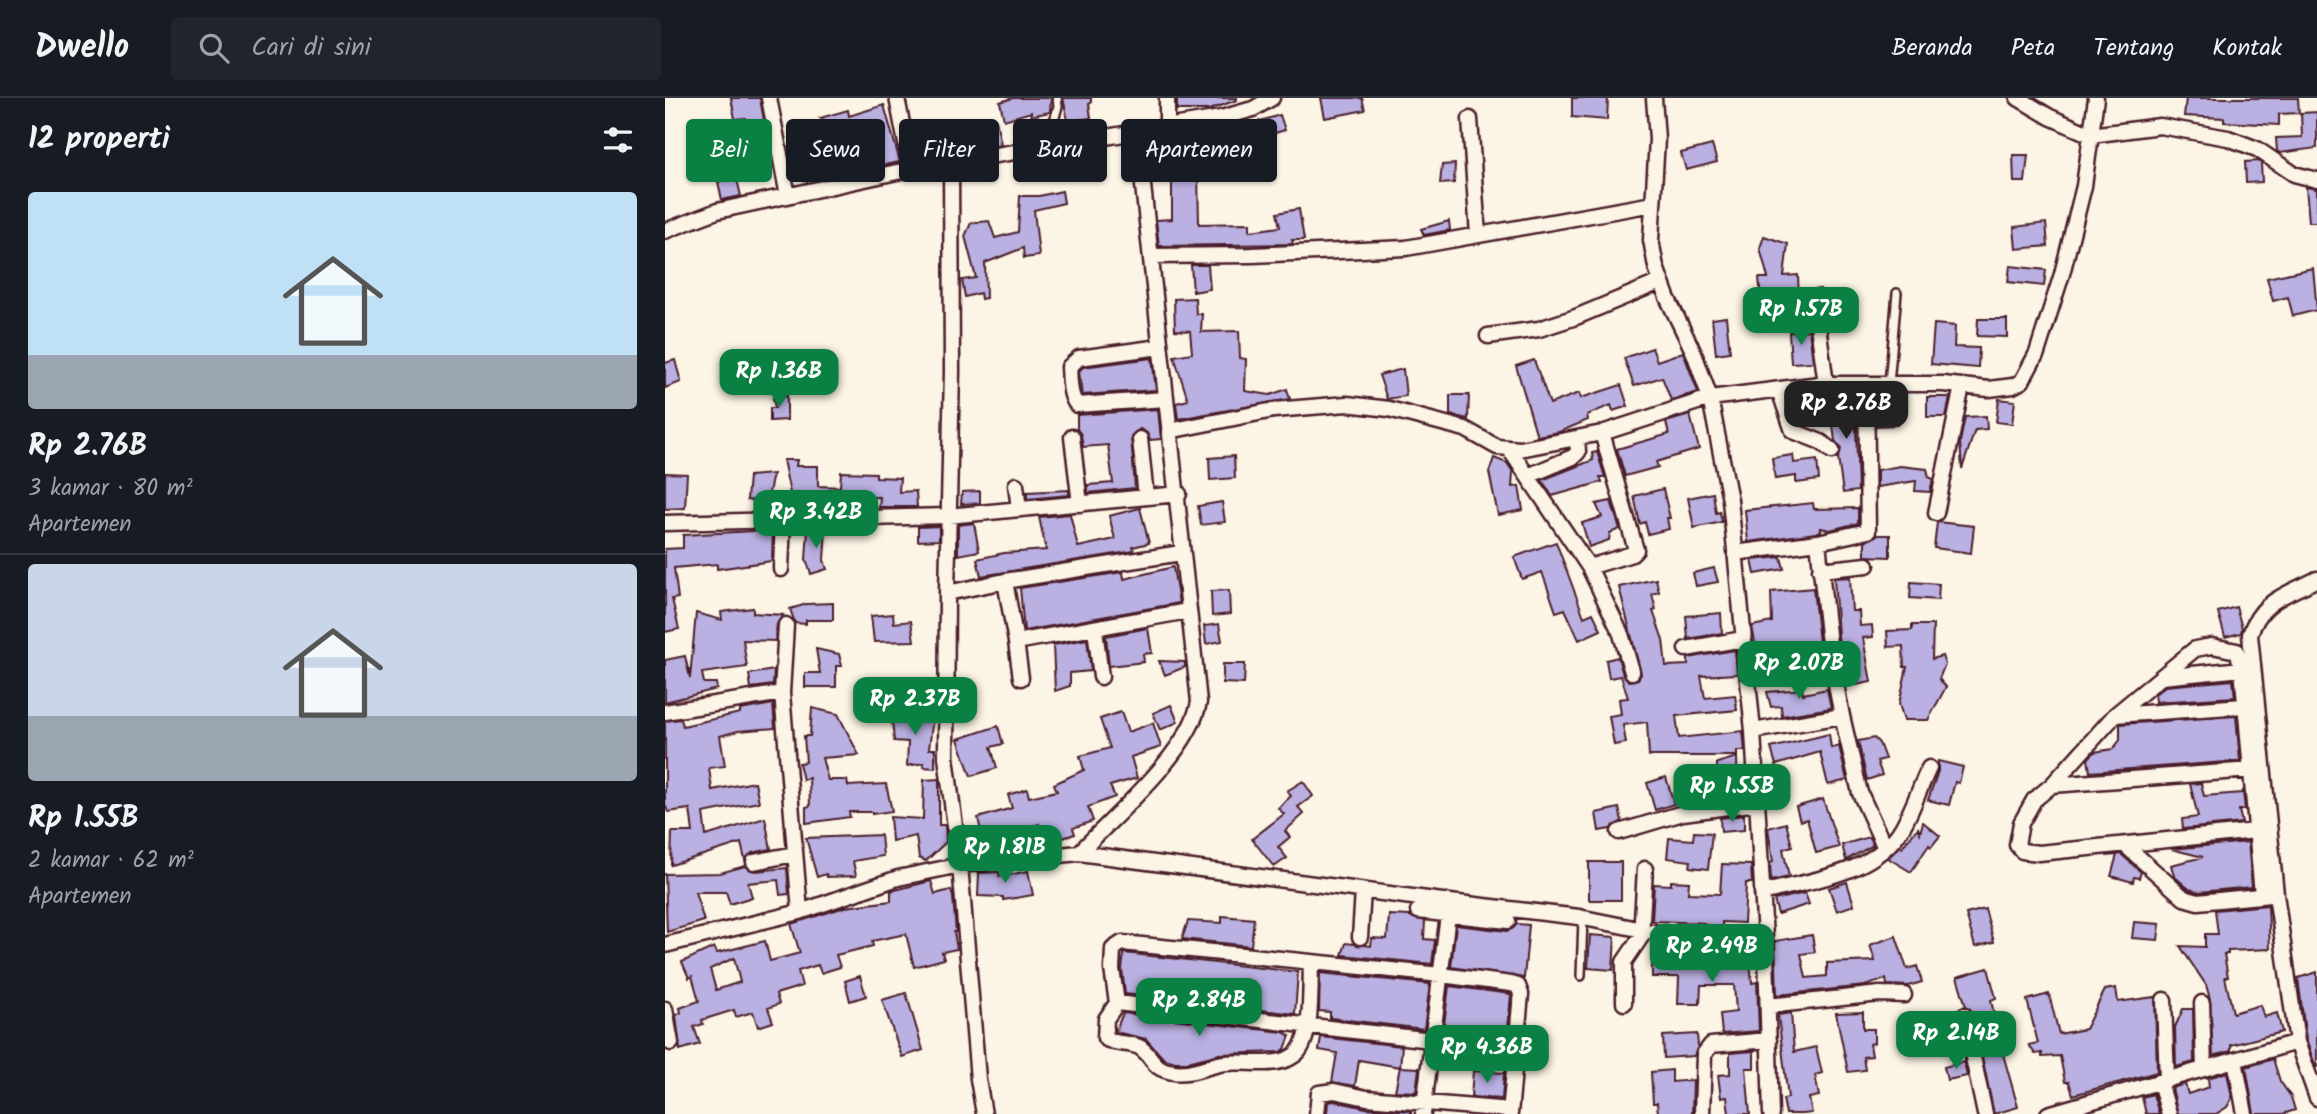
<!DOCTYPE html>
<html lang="id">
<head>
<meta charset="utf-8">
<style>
  body { margin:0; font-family:Kalam,sans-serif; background:#20242c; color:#f1f3f6; height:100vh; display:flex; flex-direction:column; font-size:26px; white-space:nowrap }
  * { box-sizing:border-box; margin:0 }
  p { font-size:23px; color:#9ea1a6 }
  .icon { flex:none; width:38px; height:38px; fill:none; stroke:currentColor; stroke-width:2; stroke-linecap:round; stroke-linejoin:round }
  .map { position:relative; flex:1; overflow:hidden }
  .drawer { display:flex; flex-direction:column; background:#171b24; width:665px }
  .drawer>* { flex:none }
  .banner { position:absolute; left:21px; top:21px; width:665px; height:63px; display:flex; gap:14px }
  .price { position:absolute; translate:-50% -60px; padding:0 16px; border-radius:14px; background:#0b8043; color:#fff; font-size:23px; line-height:46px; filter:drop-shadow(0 2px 4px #0008) }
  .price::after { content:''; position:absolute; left:50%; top:42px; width:21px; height:16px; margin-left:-10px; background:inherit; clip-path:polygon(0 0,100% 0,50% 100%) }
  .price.active { background:#222; color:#fff }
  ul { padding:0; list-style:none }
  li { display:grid; align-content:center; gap:14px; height:371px; padding:0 28px }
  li+li { border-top:2px solid #363941 }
  li span { display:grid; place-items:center; height:217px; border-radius:7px; color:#555 }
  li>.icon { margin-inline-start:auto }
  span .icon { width:126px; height:126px; fill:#fffc; stroke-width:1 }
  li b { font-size:30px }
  h2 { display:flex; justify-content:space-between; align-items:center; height:84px; padding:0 28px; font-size:30px }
  .chip { padding:0 24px; border-radius:7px; background:#171b24; box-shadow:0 2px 5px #0004; font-size:24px; line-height:63px }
  .chip.active { background:#0b8043; color:#fff }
  header { display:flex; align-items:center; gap:42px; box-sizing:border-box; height:98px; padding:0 35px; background:#171b24; border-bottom:2px solid #363941 }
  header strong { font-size:33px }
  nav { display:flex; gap:38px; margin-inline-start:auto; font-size:24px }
  .search { width:490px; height:63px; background:#20242c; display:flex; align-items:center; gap:18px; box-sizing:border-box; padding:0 24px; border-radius:7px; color:#9ea1a6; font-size:26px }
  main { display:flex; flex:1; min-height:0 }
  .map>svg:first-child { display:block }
  .building { fill:#bab0e1; stroke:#4a1f2b; stroke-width:2; fill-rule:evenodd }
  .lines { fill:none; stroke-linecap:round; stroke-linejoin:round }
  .service-casing { stroke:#4a1f2b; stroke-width:12 }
  .minor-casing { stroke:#4a1f2b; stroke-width:19 }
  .service { stroke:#fcf5e5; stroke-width:7 }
  .minor { stroke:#fcf5e5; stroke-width:14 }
</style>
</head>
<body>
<header>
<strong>Dwello</strong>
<div class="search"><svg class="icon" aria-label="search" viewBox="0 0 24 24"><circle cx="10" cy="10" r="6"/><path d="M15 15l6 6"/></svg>Cari di sini</div>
<nav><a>Beranda</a><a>Peta</a><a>Tentang</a><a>Kontak</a></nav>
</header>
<main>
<section class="drawer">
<h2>12 properti<svg class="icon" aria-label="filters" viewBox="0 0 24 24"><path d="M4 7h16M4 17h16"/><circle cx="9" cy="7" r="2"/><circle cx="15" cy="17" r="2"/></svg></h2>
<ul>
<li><span style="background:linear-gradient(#bfe0f5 75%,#9aa5b1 0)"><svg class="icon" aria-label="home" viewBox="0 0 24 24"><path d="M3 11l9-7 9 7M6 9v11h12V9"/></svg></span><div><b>Rp 2.76B</b><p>3 kamar · 80 m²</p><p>Apartemen</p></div></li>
<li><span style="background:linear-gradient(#c9d6e8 70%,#9aa5b1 0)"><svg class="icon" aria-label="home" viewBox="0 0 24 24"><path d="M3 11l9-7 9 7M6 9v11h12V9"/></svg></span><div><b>Rp 1.55B</b><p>2 kamar · 62 m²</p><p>Apartemen</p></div></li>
</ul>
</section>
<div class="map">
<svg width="1652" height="1016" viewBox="0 0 1652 1016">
  <rect width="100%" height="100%" fill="#fcf5e5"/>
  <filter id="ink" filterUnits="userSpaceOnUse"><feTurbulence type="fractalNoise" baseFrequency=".0143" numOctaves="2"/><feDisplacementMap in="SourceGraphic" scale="14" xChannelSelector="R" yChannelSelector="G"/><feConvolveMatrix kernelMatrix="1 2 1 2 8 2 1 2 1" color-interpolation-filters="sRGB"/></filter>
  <g filter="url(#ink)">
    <path class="building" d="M66,0H95L106,61L69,69L76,98L57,102L53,84L56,83L47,56L55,54L49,36L62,31L67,45L88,41L81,20L70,21Z
      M348,0H386L385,14L366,18V14L339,22L335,4Z
      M398,0H426V5L424,6L426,20L403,23Z
      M512,0H572V2L544,12H512Z
      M656,0H697L700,12L660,20Z
      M907,0H943L942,22L907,19Z
      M1521,0H1633L1634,15L1614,16V27L1559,24V20L1519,18Z
      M219,7L235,64L208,69L204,54L184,61L172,31L155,20L183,12L184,18Z
      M1652,14V50L1615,55L1612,53L1611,40L1637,39L1636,15Z
      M615,17L620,32L597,39L592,24Z
      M331,22L336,46L310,51L309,26Z
      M275,34L280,56L257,59L252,40Z
      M527,37L530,44L544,43L547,75L533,76L534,126L585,125V133L615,129L612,115L634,111L639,142H627L628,146L494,148L491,122L507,121V75L487,74L489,44L511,43L510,38Z
      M1047,47L1052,64L1021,72L1016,55Z
      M1348,57H1363L1360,84H1349Z
      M1593,63L1596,65L1597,84L1581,85L1580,64Z
      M790,66L789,85L775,86L777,67Z
      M1641,89L1652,91V124H1644Z
      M397,93L399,105L369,112L374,158L359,160L358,150L320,165L321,200L316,201L315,195L300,199L297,182L311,180L300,138L306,125L324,123L330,140L353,134L355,98H374Z
      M784,123L785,132L759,137L756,131Z
      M1381,125L1383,148L1351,151L1349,129Z
      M1099,138L1123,146L1119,178L1133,177L1134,203L1114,204L1115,210L1097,211L1094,180H1103L1095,150Z
      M526,167H543L545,191L528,194Z
      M1345,168L1381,172L1379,188L1343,184Z
      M1648,170L1652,212L1628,218L1623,199L1608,203L1602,180Z
      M1155,191L1158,207L1149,204L1139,211L1136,194Z
      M530,200L531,216H537L536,234L574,233L575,260L581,261L580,293L605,297L622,291L625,301L513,321L511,305L523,302L509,258L527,255L525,233L510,232L509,201Z
      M1061,219L1065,254L1051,256L1047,221Z
      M1313,221H1342V239L1312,238Z
      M1269,226L1290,228L1289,249L1314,250L1313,270L1266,266Z
      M1144,232L1148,264L1126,265L1124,234Z
      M987,250L992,263L1018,254L1033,294L1006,302L997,279L969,288L959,260Z
      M487,260L491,292L417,297L414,273L418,269Z
      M10,262L16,284L0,290V265Z
      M869,262L885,306L914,295L916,300L956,287L963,308L948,313L946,307L922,317L923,322L894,334L872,338L851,268Z
      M738,271L741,298L722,301L714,277Z
      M785,297H804L803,321L785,317Z
      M122,298V322L105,323V310H110L108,300Z
      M1190,299L1193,393L1178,395L1173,360L1176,350L1170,343L1165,302Z
      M1262,299H1285L1281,319H1262Z
      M1334,301L1350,303L1347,326L1331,324Z
      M1231,306L1232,327L1211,328V307Z
      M493,311L496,341L485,342L482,335L475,331L466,338L470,390L423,395V387L448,385L443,347L418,349L416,337L412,331V317Z
      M1025,317L1034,351L991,364L993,369L960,378L952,351L1004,336L1001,324Z
      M1321,318L1322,331L1310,332L1297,371L1295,344L1300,319Z
      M932,354L940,379H935L937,384L887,398L877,382L928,362L927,355Z
      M1128,357L1129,365L1152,362L1154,382L1131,385V378L1110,381L1107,360Z
      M569,358L570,380L545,382L544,360Z
      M829,360L842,365L848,374L847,389L854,388L858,412L833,417L824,374Z
      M118,362H132L131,368H153V388L175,389L176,374L211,375V379L235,380L234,394L251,393L252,409H214L215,399L126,400Z
      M1235,368L1262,371L1264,379L1268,381L1265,394L1250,393L1251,383L1212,389V372Z
      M0,375L22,376L20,410L0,411Z
      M108,376L102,404L82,402L84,378Z
      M998,391L1005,420H1002L1004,431L983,436L980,424L975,426L969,398Z
      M404,392V397L362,401V394Z
      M315,393V405L296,406L297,394Z
      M1048,395L1051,415L1055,414L1057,424L1029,430L1023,400Z
      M946,403L955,431L945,435L944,442L924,449L917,425L937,419L931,406Z
      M557,404L560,424L536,427L533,408Z
      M1148,405L1149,411L1193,410V425L1165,432L1156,430V433L1151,435L1083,444L1080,412Z
      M475,410L484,445L468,449L469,453L316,478L312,461L339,455L381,452L374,419L405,416L413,449L450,441L444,418Z
      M1272,424L1309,428L1306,455L1269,450Z
      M309,425L314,453L293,457V427Z
      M274,428V442L253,443V429Z
      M143,431H161L159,462L162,471L146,476L141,461Z
      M108,432L107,463L52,471V466L9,470L13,500L7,501L14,531L0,534V451L18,450V437Z
      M1212,437H1225V459L1200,458V443Z
      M891,444L919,519L928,515L936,532L914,542L900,511L891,514L877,474L857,481L849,459Z
      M1116,459L1119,471L1090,476L1087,462Z
      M508,469L514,505L359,533L355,490L458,474L459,481Z
      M1049,470L1053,484L1031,488L1028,475Z
      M1185,479L1187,513H1194L1195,528L1207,527L1208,539L1198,540L1206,584L1191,587L1190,579L1180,580L1174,552L1169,480Z
      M991,481L994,494L987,496L991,512L988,513L998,542L1001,568L1023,567V560L1070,552L1072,576L1036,578L1040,600L1070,597L1072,612L1011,618L1014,640L1078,633L1080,653H1072V658H984L982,624L958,627L961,645L949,647L944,618L956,616L954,601L963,600L956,578L944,580L941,562L953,559L958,577L964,583L973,581L976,576L954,489Z
      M1246,484L1274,486L1273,502L1245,500Z
      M1148,490L1154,544L1092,556L1087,528L1107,524L1106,494Z
      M564,492L565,516L547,518L546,493Z
      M168,505V522H141V526L130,525L125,511L142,506Z
      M1571,509L1577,530L1576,535L1560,539L1553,514Z
      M88,510V515L118,517L112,526L110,543L78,542L82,569L37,575L39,585H51L52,591L0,604V562L20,558L25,580L31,515L57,522L56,514Z
      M1056,515L1057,535L1023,541L1021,518Z
      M228,516L229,525L246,523L249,543L209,544L206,518Z
      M554,526L557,543L541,546L539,528Z
      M1247,527H1268L1267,561L1277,558L1280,566L1274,581L1281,589L1263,622H1239L1234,606L1242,569H1239L1238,548L1223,549L1222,533L1247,532Z
      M483,530L487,555L478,556L479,564L444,568L441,538Z
      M422,541L426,573L405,575V588L390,593L388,547Z
      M151,551L174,556L177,568H171V589H140V575H155Z
      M494,563L520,564V569L500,577Z
      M558,566H580L579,586L558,585Z
      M109,572L108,587L86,590L84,576Z
      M1568,582L1570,599L1491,604L1490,596L1500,588Z
      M1137,591L1138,596L1162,591L1166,610L1117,618L1116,608L1106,609L1102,594Z
      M108,606L110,630L73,633L55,638L60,668L44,670L47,692L90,684L94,704L38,715L41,738L100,720L106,751L87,755L80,762L76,745L6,767L7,734H28L25,711L3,714L0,706V623L16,621L18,628L75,615V612Z
      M506,607L513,624L495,632L488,615Z
      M147,610L173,616L194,657L157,660L163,682H182L183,688L221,686L227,713L207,716V714H184L185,719L141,725V709L145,708L144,680L138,682L134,665L141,664L139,638H145Z
      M226,612L268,619L264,651H270V670L259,669V665L242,668L243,644L229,643Z
      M456,614L463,634L488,625L496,649L466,659L472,680L445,688L450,699L423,709L428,723L408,730L410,736L391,742L392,748L377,747L374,726L351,733L356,750L339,753L337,746L320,751L313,720L347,710L343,697L362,691L364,699L392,693L389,686L419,672L415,658L445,650L435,621Z
      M1571,618L1575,663L1425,674L1423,661L1429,654L1448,651L1455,642V626Z
      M333,628L338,646L326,649L332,670L306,678L293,641Z
      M1164,636L1166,650L1174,648L1182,682L1163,687L1155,654L1111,667L1106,650Z
      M1209,640L1214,645L1220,661L1212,663L1217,677L1202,682L1193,643Z
      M1072,659L1073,698L1052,701V665Z
      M1273,663L1298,669L1294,685L1290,684L1284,707L1263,702L1273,673Z
      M1001,679L1009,706L990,712L982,685Z
      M274,681V727H280L281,744L261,763L254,760L251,738L227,743L225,719L258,721L259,682Z
      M638,683L648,698L633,709L639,716L620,733L625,739L613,749L622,760L609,769L587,741L619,716L613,710L626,698L622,693Z
      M1536,685L1539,698L1577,695L1578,693L1580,712H1574L1577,725L1518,731L1517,721L1533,719L1525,686Z
      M1158,701L1174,749L1151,755L1142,721L1135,723L1131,709Z
      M954,710L957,723L945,731L934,733L931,715Z
      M1079,717V732L1056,734L1055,720Z
      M1258,724L1275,738L1266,749L1264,747L1246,774L1223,760L1235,748L1237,749L1253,730L1255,735Z
      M1121,725L1127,748L1118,751L1124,779L1106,783L1105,765L1108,764L1103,730Z
      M1029,734L1047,735L1043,771L1025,769L1026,763L1002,760L1004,740L1028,742Z
      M216,737L218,758L188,763L191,778L162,779L161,776L152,779L141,740Z
      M1204,739L1208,747L1181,762L1177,747Z
      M1583,744L1587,789L1534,794L1524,791L1509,778L1506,767L1538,759L1506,751Z
      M1456,756L1476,774L1474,780L1469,779L1468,784L1446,778L1452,757L1441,758Z
      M924,764H956V802H924Z
      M1057,766L1086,767L1087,785H1081L1079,825L1057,824V829L1039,827V825L987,823L989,786L1006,787V783L1024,784L1023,795L1055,796Z
      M80,768L90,773L122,770L124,796L115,797L113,782L83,785L87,799L65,806L61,794H30L39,823L2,834L0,776L55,775Z
      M363,773L368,797L338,802V799L313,798L314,775L335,774L334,779Z
      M266,783L270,796L286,792L288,799L291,834H289L292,851L277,854L279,861L249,869L241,836L207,843L208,848L171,857L175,869L156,875L153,867L133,873L137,888L111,896L114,906L103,910L108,924L93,929L88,914L71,919L69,912L37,922L38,926L29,929L35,946L15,952L11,917L16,915L15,910L34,903L27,878L24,880L17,864L49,849L52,855L100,843L105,863L135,855L126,826L180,809L226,803V793ZM69,860L75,884L51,892L45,871Z
      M1182,784L1189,807L1172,813L1164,790Z
      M1140,795L1144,806L1113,816L1109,802Z
      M1603,807L1605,851L1563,853V856H1559L1563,879H1560L1568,915L1595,907L1599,919L1612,915L1617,934L1566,947V953L1548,958L1545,901L1541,887L1515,848L1540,849V836H1553L1550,812Z
      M1320,811L1329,844L1310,849L1301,816Z
      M724,817L745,818L760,823L759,841L770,842L767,866L677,857L681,845L706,848L707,840L722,841Z
      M557,818L589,821L586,848L517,841L523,823L557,825Z
      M1469,824L1495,826L1493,842L1467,840Z
      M852,826L864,827L859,880L786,869L791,827L842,833L847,831Z
      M925,837L950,839L948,872L923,870Z
      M1147,837L1150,854L1136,856L1141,880L1162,878V865L1210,863L1205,847L1231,838L1242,871L1252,868L1257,884L1243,888L1222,887L1221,881L1200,888L1112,897L1110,843Z
      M995,845L1014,849V854L1068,860V866L1085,864L1087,885L1092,884L1094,933L1057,936L1055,916L1071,914L1069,887H1036L1035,906H1013L1014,879H987V859L999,860Z
      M459,855L633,874L630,916L460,896L457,871Z
      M1323,870L1331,900L1326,902L1333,935L1341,934L1343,955L1338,956L1353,1009L1329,1016L1308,915L1301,908L1292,879Z
      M1652,874V969H1651L1641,942L1633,880Z
      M655,875L765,886L759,931L665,920V914L654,913Z
      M195,878L201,898L185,903L180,883Z
      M784,888L846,896L842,941L778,934Z
      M1451,890L1453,904L1490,899L1492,974L1408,997L1404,984H1400L1395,958L1377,959V955L1370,956L1364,947L1373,945L1362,902L1384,896L1394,936L1420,931L1440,892Z
      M241,895L258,952L237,959L217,902Z
      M1518,911H1528L1529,964L1511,969L1510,929Z
      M1198,914V931H1209V945L1205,946L1207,958L1198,959L1200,972L1183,974L1171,915Z
      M458,915L618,934L625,938L620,951L615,954L554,956L523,964H510L498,960L481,941L450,934Z
      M1126,915L1129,954L1151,949L1157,975L1150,977L1154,998L1144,1000L1147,1015L1138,1016H1121L1118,1001L1123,1000L1113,917Z
      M1032,936L1033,948L1029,958L999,960L998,938Z
      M656,939L737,948L735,969L694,962L690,988L667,984L672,955L654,952Z
      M776,953L805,956L804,971L774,969Z
      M1089,953V970H1081L1085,1016H1064L1062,999L1056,1000L1053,977L1065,976V955Z
      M1608,961L1615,983L1626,999L1630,1012L1618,1016H1589L1581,969Z
      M1299,964L1302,978L1282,982L1279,969Z
      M735,969L754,970L751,994L730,993Z
      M1007,972V984L1028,982L1027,1016H993L992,1005H988L986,974Z
      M808,973L839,975L837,1001L806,999Z
      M1562,974L1567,1000L1562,1009L1551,1016H1513L1507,990L1520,986L1523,996L1544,989L1543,980Z
      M1488,996L1494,1016H1481L1477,999Z
      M669,1003L701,1010L746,1013V1016H662L663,1004Z"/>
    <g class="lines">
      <g class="service-casing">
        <path id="service" d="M390,46L389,23L393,8L392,0
          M1224,286L1232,195
          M916,878L918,820"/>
      </g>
      <g class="minor-casing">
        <path id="minor" d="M104,0L123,98
          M232,0L246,71
          M502,0V27
          M1353,0L1385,19L1426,37L1495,28L1563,40L1592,51L1629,76L1652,82
          M805,21L813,137
          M286,64L287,273L282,495L340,483L516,455
          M0,133L52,113L246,71L556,20L588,11L607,0
          M486,158L587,157L741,150L988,106
          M1151,213L1161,286
          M823,238L874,231L911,219L995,184
          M495,249L414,260L404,269C405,281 404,298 412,307L501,301
          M1114,292L1128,333L1156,344L1167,353
          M504,333L609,312L682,306L724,311L800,331L832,349L855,351L937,335L1045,300L1029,255L1002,199L991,169L986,142L992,41L989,0
          M407,339L415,406
          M475,341L481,399
          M845,352L924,469L967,456L971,452L937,335
          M863,378L908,359L913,354L912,340
          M351,387L354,411
          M1271,415L1297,288
          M0,425L283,418L514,396
          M1153,444L1165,555L1177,618L1195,695L1220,750
          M1070,455L1153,444L1203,433L1201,286
          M924,469L956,536L967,574
          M116,471L118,423
          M1155,472L1202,467
          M1652,481C1622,497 1595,502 1585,537L1611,796L1632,944L1652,1000
          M340,483L351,544L523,513
          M282,495L281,659L295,767L313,981L319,1016
          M430,531L436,579
          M351,544L356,580
          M1021,551L1078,541
          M1081,568L1165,555
          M1497,579L1577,571
          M117,595L135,814
          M0,614L117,595L121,527
          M1450,617L1579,608
          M1088,633L1177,618
          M1387,687L1586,672
          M1591,733L1374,755L1357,753L1352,747L1356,725L1369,702L1387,687L1450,617L1530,551L1547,548L1572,553L1577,571L1597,797
          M954,734L1018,715L1092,705
          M1460,747L1519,800L1533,804L1605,797
          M414,755C450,717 525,654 534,604L472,32
          M89,764L130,756
          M1097,795C1145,782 1209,777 1237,730C1248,711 1255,689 1264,670
          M753,813L843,823
          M695,839L698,793
          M0,847L135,814L233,780L295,767L414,755L785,804L914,819L1101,857L1106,1016
          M1101,857L1088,633L1065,402L1045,300L1155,286H1278L1324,291L1348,288L1357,283L1372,255L1397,176L1419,88L1431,0
          M646,865C645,888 648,936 633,954C616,972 582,962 560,965C543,967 526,977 508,974C486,970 490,961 476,950C465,943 451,948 440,940L441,921L452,905L447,871L448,851L457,845L776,877L846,886L853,888L856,896L845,1016
          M1499,902L1502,982
          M452,905L851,952
          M959,905V864L976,839L980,771
          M1537,905L1539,971
          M1103,908L1215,896L1239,897
          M0,911L6,945
          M1299,917L1320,1016
          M1570,962L1580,1016
          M1495,984L1504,1016
          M652,1016L654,995L669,993L702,1000L845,1012
          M758,1016L783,817
          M1037,1016L1039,956L1046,947L1104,942
          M1383,1016L1632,944"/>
      </g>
      <use href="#service" class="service"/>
      <use href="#minor" class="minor"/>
    </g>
  </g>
</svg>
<b class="price" style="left:1136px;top:249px">Rp 1.57B</b>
<b class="price" style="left:114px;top:311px">Rp 1.36B</b>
<b class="price active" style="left:1181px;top:343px">Rp 2.76B</b>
<b class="price" style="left:151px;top:452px">Rp 3.42B</b>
<b class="price" style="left:1134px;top:603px">Rp 2.07B</b>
<b class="price" style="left:250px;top:639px">Rp 2.37B</b>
<b class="price" style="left:1067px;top:726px">Rp 1.55B</b>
<b class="price" style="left:340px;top:787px">Rp 1.81B</b>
<b class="price" style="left:1047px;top:886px">Rp 2.49B</b>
<b class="price" style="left:534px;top:940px">Rp 2.84B</b>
<b class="price" style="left:1291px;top:973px">Rp 2.14B</b>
<b class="price" style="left:822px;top:987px">Rp 4.36B</b>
<div class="banner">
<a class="chip active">Beli</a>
<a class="chip">Sewa</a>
<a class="chip">Filter</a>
<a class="chip">Baru</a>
<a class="chip">Apartemen</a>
</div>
</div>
</main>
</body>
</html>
